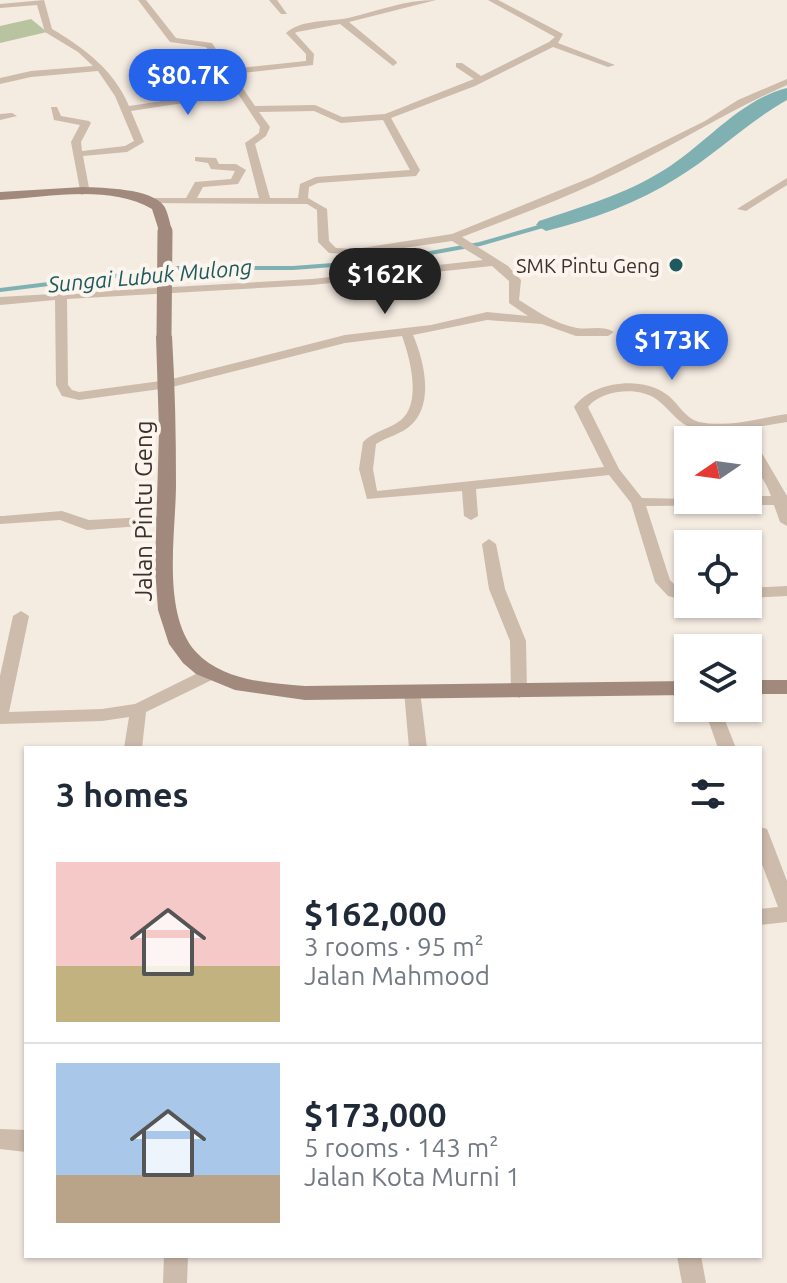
<!DOCTYPE html>
<html lang="en">
<head>
<meta charset="utf-8">
<style>
  body { margin:0; font-family:Ubuntu,sans-serif; background:#f2f2f3; color:#1f2937; height:100vh; display:flex; flex-direction:column; font-size:30px; white-space:nowrap }
  * { box-sizing:border-box; margin:0 }
  p { font-size:26px; color:#747a83 }
  .icon { flex:none; width:44px; height:44px; fill:none; stroke:currentColor; stroke-width:2; stroke-linecap:round; stroke-linejoin:round }
  .map { position:relative; flex:1; overflow:hidden }
  .drawer { position:absolute; left:24px; top:746px; width:738px; height:512px; display:flex; flex-direction:column; background:#fff; border-radius:0px; box-shadow:0 2px 6px #0004 }
  .drawer>* { flex:none }
  .needle { width:52px; rotate:257deg }
  .fabs { position:absolute; left:674px; top:426px; display:grid; gap:16px }
  .fabs a { display:grid; place-items:center; width:88px; height:88px; border-radius:0px; background:#fff; box-shadow:0 2px 6px #0004; font-size:40px }
  .price { position:absolute; translate:-50% -68px; padding:0 18px; border-radius:28px; background:#2563eb; color:#fff; font-size:26px; line-height:52px; filter:drop-shadow(0 2px 4px #0008) }
  .price::after { content:''; position:absolute; left:50%; top:48px; width:24px; height:18px; margin-left:-12px; background:inherit; clip-path:polygon(0 0,100% 0,50% 100%) }
  .price.current { background:#222; color:#fff }
  ul { padding:0; list-style:none }
  li { display:flex; align-items:center; gap:24px; height:200px; padding:0 32px }
  li+li { border-top:2px solid #e0e1e3 }
  li span { display:grid; place-items:center; flex:none; width:224px; height:160px; border-radius:0px; color:#555 }
  li>.icon { margin-inline-start:auto }
  span .icon { width:96px; height:96px; fill:#fffc; stroke-width:1 }
  li b { font-size:34px }
  h2 { display:flex; justify-content:space-between; align-items:center; height:96px; padding:0 32px; font-size:34px }
  .map>svg:first-child { display:block }
  .green { fill:#b8c4a0 }
  .lines { fill:none; stroke-linecap:round; stroke-linejoin:round }
  .stream { stroke:#7fb0b2; stroke-width:4 }
  .river { fill:#7fb0b2; fill-rule:evenodd }
  .street { fill:#cdbbac; fill-rule:evenodd }
  .secondary { fill:#a18a7d; fill-rule:evenodd }
  .secondary-bridge { stroke:#a18a7d; stroke-width:15 }
  .poi-dot { fill:#1f5a5e; stroke:#fbf5ee; stroke-width:3 }
  .labels { text-anchor:middle; dominant-baseline:central; stroke-width:8; stroke-linejoin:round; paint-order:stroke }
  .far-poi-label { font-size:20px; fill:#3b302b; stroke:#fbf5ee; text-anchor:end }
  .far-water-label { font-size:22px; font-style:italic; fill:#1f5a5e; stroke:#fbf5ee }
  .street-label { font-size:24px; fill:#3b302b; stroke:#fbf5ee }
</style>
</head>
<body>
<div class="map">
<svg width="787" height="1283" viewBox="0 0 787 1283">
  <rect width="100%" height="100%" fill="#f4ebe1"/>
  <path class="green" d="M31,19L47,32L0,43V26Z"/>
  <g class="lines">
    <path class="stream" d="M0,290L178,268H293L386,261L480,244L546,225"/>
    <path class="river" d="M787,88V100C745,124 715,155 677,178C638,203 591,220 546,231L536,225L539,221C581,207 626,194 664,170C705,145 739,100 787,88Z"/>
    <path class="street" d="M44,0L52,29C84,48 114,70 129,106L182,98L184,79L189,73L221,69L206,47L170,42L138,0H146L176,38L212,43L229,69L306,61V54L286,33C302,19 328,22 348,18C378,11 404,0 436,0L349,22L396,61L397,63L393,66L340,24L297,32L295,33L314,54L313,65L233,74L255,106L315,105L342,117L385,114L474,79L456,67V63H462L481,76L549,42L555,37L488,0H498L563,34L558,43L615,65L608,67L553,47L475,86L391,118L420,170L416,176L318,183L309,187L308,198L327,209L329,241L336,248L355,249L452,234L592,177L705,121L738,100L787,79V85C723,113 664,152 600,181C555,202 508,219 462,237L508,266L521,280L519,300C537,311 555,324 577,328C589,330 603,325 614,332L608,336H576L542,324L487,320L413,335C424,360 435,405 410,426C401,434 387,437 376,444L373,469L377,491L604,467L574,407C591,382 641,375 666,394C678,402 684,418 699,422C727,428 760,418 787,414V422C759,426 729,434 701,430C678,427 673,411 656,399C638,386 601,390 588,407L619,469L642,498L748,500V496H771C764,477 748,460 748,440H742L753,438L787,496V526L780,522L774,505L646,506L670,580L678,588L688,591V601L668,596L655,582L631,503L609,475L476,489L478,516L471,520L464,516L462,491L367,499L359,469L363,442C374,431 390,429 401,420C422,402 410,358 402,336L345,343L168,388L79,400L62,396L56,385L55,300L0,305V297L312,279L483,260L452,241L355,255L329,253L318,242L317,210L307,204L147,203V199L151,198H186L195,182L231,179L235,171L211,169L208,163L195,161V157L216,158L219,164H236L246,170L238,184L203,187L197,198H259L245,143L259,133L260,127L225,74L195,77L190,102L131,111L144,142L127,152L83,156L90,193L81,195L71,142L80,125L54,120L51,107H57L61,116L89,121L91,123L81,142L82,151L125,146L134,141L115,96L98,71L31,77L0,84V78L31,71L93,66L78,52L45,32L37,5L0,8V4ZM314,111L341,123L383,120L410,170L316,177L300,184L298,198H270L255,144L266,136L270,127L259,112ZM492,266L509,281V303L528,316L487,312L431,325L345,335L168,380L79,392L72,390L68,385L67,299L312,285Z
      M269,0H277L287,14H281Z
      M0,114L12,113L17,116L0,120Z
      M787,178V185L746,211L737,209Z
      M62,511L89,520L167,516L174,520L167,524L87,530L60,520L0,524V516H3Z
      M489,539L496,544L505,589L526,641L527,692L519,698L511,692L510,641L489,589L482,544Z
      M787,586V596L748,598V588Z
      M21,611L29,616L9,712L102,709L135,704L206,669H218L220,673L218,677L146,712L142,748H124L129,717L102,721L0,724V676L13,616Z
      M412,685L420,691L427,748H409L404,691Z
      M704,708H720L736,748H718Z
      M760,827L767,829L769,834L787,881V922L760,925V909L778,907L760,859Z
      M0,1129L26,1130V1152L0,1149Z
      M164,1256H188L187,1283H163Z
      M677,1256H701L706,1283H682Z"/>
    <path class="secondary" d="M83,187C103,188 151,188 164,206C168,212 170,224 172,231L160,234L152,209C110,184 47,197 0,200V192Z
      M164,331L172,336C175,385 176,435 176,484C176,532 161,613 196,652C223,681 268,683 305,686L688,681V695L305,700L235,690L196,674L183,663L169,644L158,610L155,568L159,431L156,336Z
      M748,680H787V694H748Z"/>
    <path class="secondary-bridge" d="M164,336L165,231"/>
  </g>
  <circle class="poi-dot" cx="676" cy="265" r="8"/>
  <g class="labels">
    <g class="far-poi-label">
      <text x="660" y="265">SMK Pintu Geng</text>
    </g>
    <g class="far-water-label">
      <text transform="translate(150 275) rotate(-5)">Sungai Lubuk Mulong</text>
    </g>
    <g class="street-label">
      <text transform="translate(143 511) rotate(-90)">Jalan Pintu Geng</text>
    </g>
  </g>
</svg>
<div class="fabs">
<a><svg class="needle" viewBox="-14 -14 28 28"><path d="M0-13l5 13h-10z" fill="#e53935"/><path d="M0 13l5-13h-10z" fill="#747a83"/></svg></a>
<a><svg class="icon" aria-label="locate" viewBox="0 0 24 24"><circle cx="12" cy="12" r="6"/><path d="M12 2v4M12 18v4M2 12h4M18 12h4"/></svg></a>
<a><svg class="icon" aria-label="layers" viewBox="0 0 24 24"><path d="M12 4l9 5-9 5-9-5zM3 14l9 5 9-5"/></svg></a>
</div>
<b class="price" style="left:188px;top:117px">$80.7K</b>
<b class="price current" style="left:385px;top:316px">$162K</b>
<b class="price" style="left:672px;top:382px">$173K</b>
<section class="drawer">
<h2>3 homes<svg class="icon" aria-label="filters" viewBox="0 0 24 24"><path d="M4 7h16M4 17h16"/><circle cx="9" cy="7" r="2"/><circle cx="15" cy="17" r="2"/></svg></h2>
<ul>
<li><span style="background:linear-gradient(#f6c9c9 65%,#c2b280 0)"><svg class="icon" aria-label="home" viewBox="0 0 24 24"><path d="M3 11l9-7 9 7M6 9v11h12V9"/></svg></span><div><b>$162,000</b><p>3 rooms · 95 m²</p><p>Jalan Mahmood</p></div></li>
<li><span style="background:linear-gradient(#a9c7e8 70%,#b9a48a 0)"><svg class="icon" aria-label="home" viewBox="0 0 24 24"><path d="M3 11l9-7 9 7M6 9v11h12V9"/></svg></span><div><b>$173,000</b><p>5 rooms · 143 m²</p><p>Jalan Kota Murni 1</p></div></li>
</ul>
</section>
</div>
</body>
</html>
